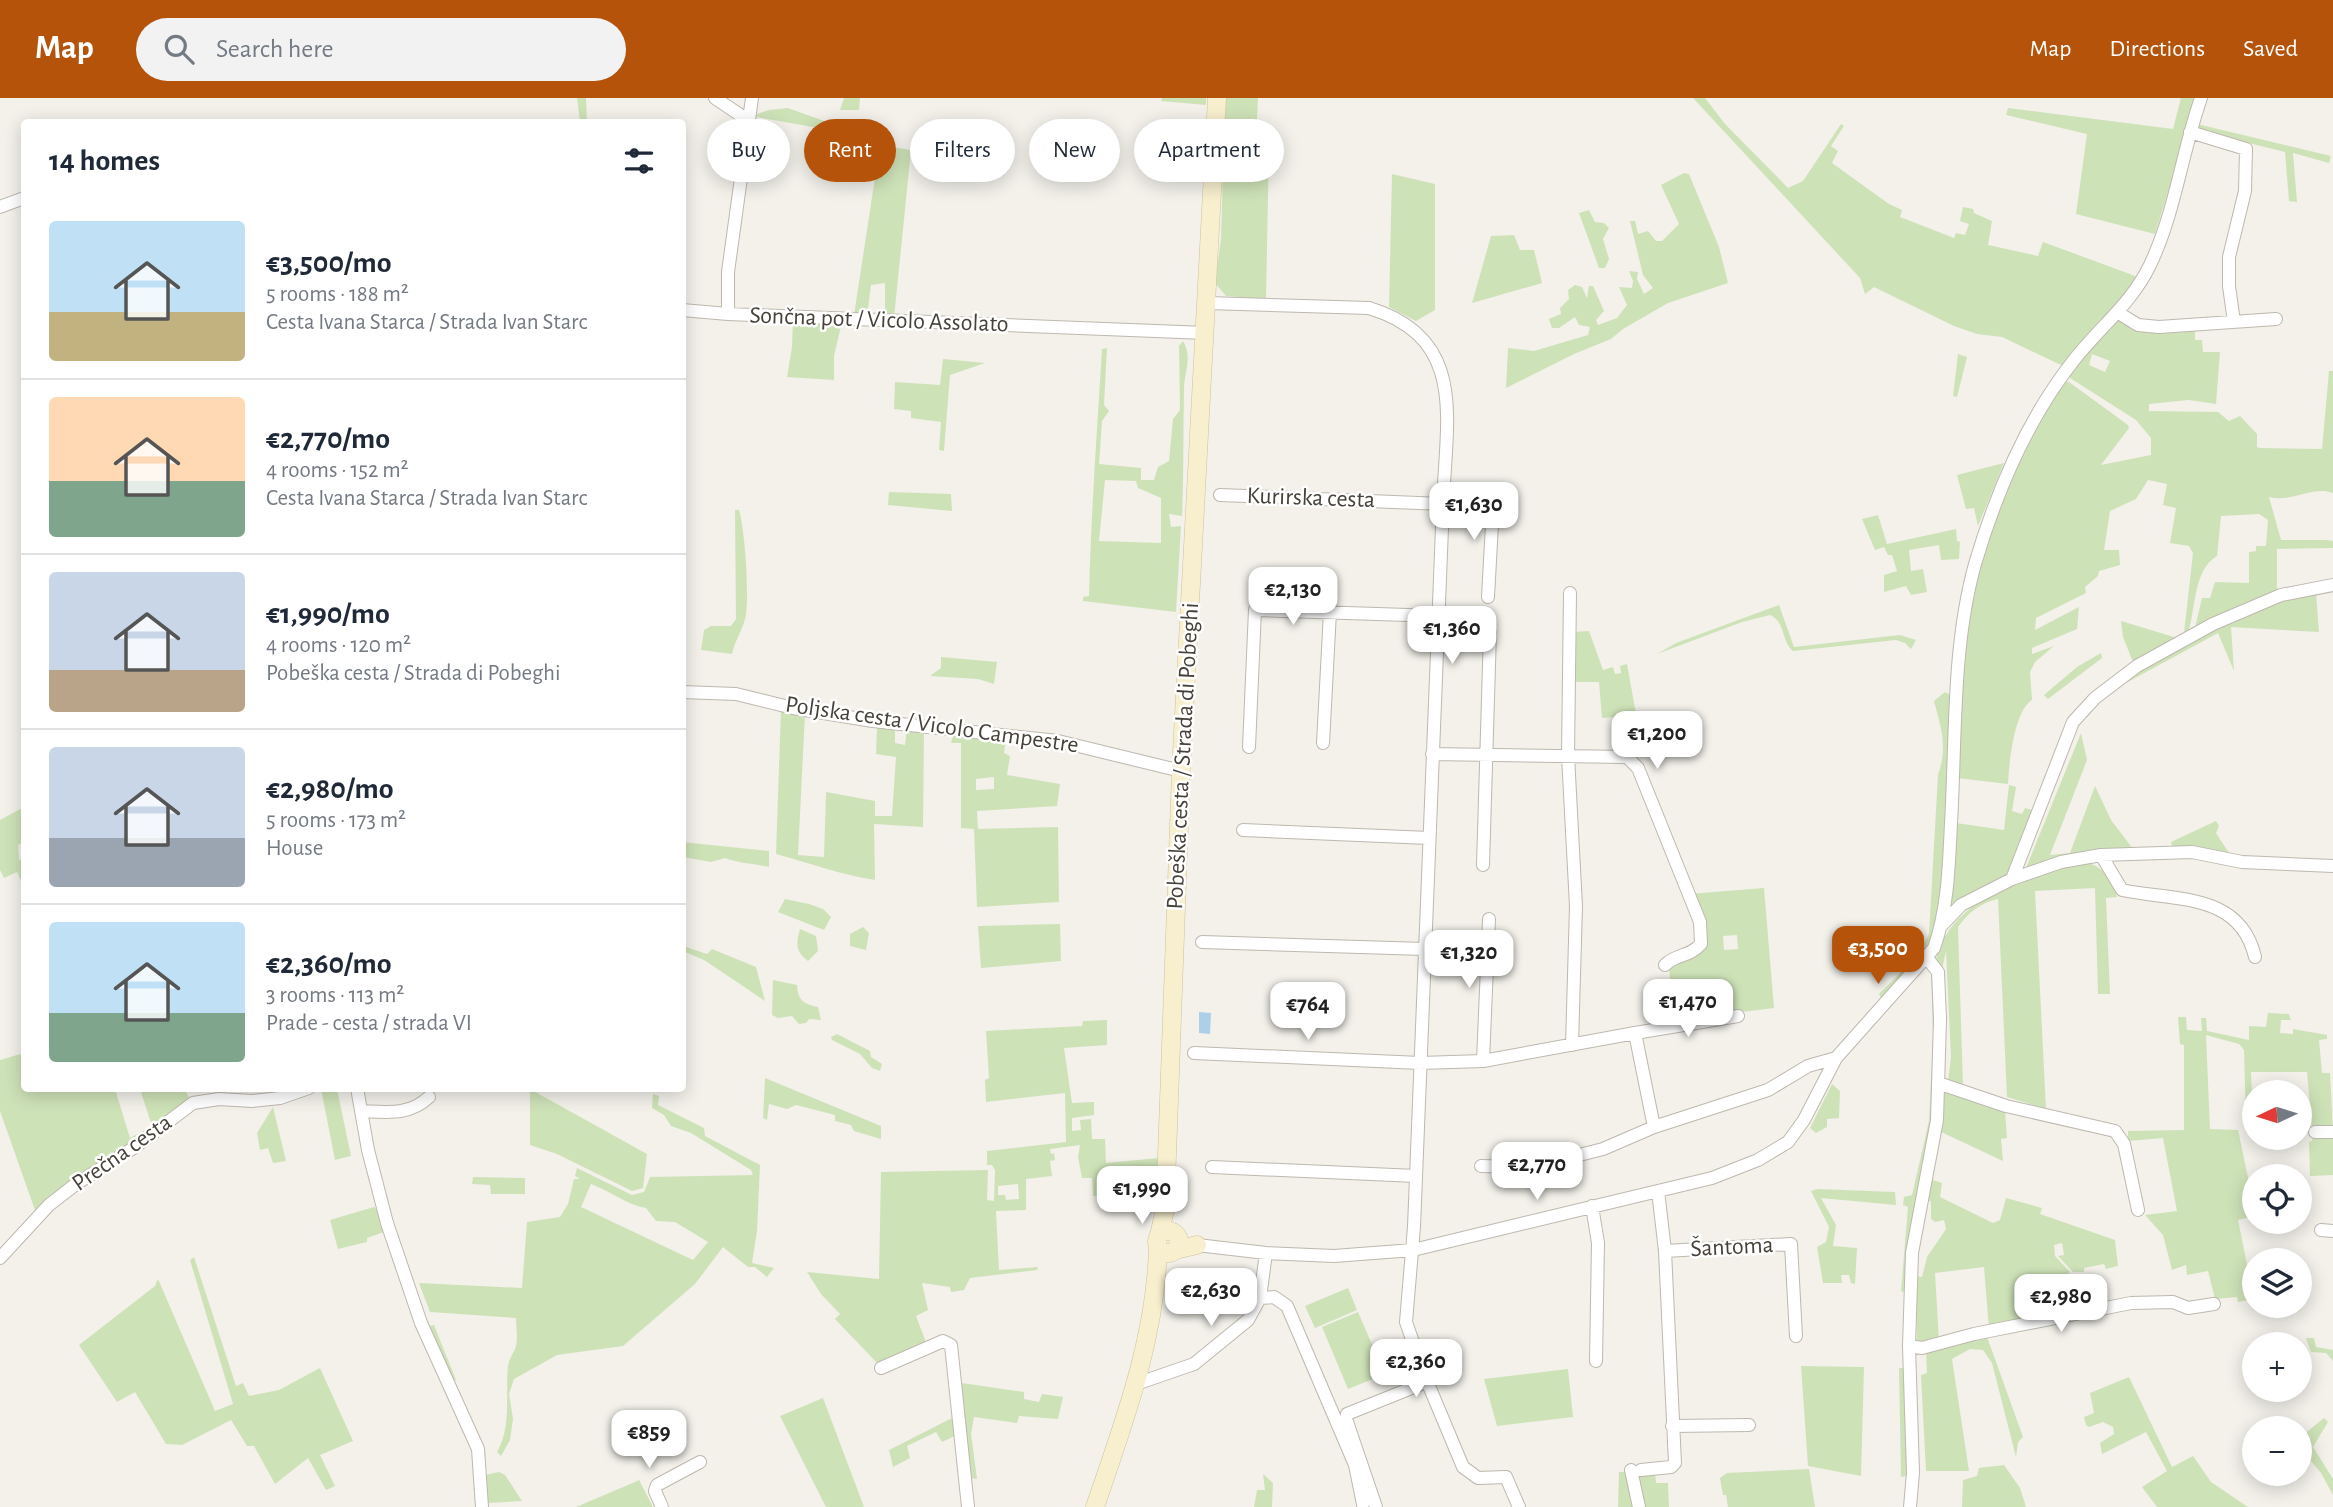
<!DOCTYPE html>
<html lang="en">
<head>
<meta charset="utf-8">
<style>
  body { margin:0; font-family:"Alegreya Sans",sans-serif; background:#f2f2f3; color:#1f2937; height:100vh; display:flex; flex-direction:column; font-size:26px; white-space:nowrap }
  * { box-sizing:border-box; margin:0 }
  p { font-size:23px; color:#747a83 }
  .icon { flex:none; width:38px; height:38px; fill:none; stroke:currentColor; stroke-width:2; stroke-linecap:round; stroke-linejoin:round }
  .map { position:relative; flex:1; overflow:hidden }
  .drawer { position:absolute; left:21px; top:21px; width:665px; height:973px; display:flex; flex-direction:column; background:#fff; border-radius:7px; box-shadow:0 4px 18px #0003 }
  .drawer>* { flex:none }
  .banner { position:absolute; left:707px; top:21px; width:665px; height:63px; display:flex; gap:14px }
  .needle { width:46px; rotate:266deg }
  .controls { position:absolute; left:2242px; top:982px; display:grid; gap:14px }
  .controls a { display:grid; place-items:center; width:70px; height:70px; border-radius:50%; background:#fff; box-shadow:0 4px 18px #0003; font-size:35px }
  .price { position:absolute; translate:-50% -60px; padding:0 16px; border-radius:14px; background:#fff; color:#222; font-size:23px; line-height:46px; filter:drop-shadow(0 2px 4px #0008) }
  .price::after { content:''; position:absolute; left:50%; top:42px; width:21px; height:16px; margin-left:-10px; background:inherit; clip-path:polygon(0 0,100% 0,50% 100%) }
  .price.selected { background:#b45309; color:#fff }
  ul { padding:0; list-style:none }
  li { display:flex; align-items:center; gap:21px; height:175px; padding:0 28px }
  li+li { border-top:2px solid #e0e1e3 }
  li span { display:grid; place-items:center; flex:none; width:196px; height:140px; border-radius:7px; color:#555 }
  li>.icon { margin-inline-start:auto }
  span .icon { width:84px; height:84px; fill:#fffc; stroke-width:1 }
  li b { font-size:30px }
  h2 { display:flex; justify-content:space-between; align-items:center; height:84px; padding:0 28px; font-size:30px }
  .chip { padding:0 24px; border-radius:32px; background:#fff; box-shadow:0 4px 18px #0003; font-size:24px; line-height:63px }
  .chip.selected { background:#b45309; color:#fff }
  header { display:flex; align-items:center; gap:42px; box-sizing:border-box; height:98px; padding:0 35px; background:#b45309; color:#fff }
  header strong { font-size:33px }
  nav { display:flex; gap:38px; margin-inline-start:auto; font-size:24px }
  .search { width:490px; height:63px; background:#f2f2f3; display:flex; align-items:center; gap:18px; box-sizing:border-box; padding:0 24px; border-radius:38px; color:#747a83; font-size:26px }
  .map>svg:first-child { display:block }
  .green { fill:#cee2b8; fill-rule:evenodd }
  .water { fill:#aecfe8 }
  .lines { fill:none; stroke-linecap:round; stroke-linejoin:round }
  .street-casing { stroke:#beb8ae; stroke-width:14 }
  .secondary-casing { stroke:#cdc29f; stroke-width:19 }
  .street { stroke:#fff; stroke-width:12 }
  .secondary { stroke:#f8efcf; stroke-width:18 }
  .labels { text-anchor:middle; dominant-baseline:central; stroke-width:5; stroke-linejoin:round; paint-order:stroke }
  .street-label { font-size:24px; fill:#464139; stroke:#fff }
</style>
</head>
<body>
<header>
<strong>Map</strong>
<div class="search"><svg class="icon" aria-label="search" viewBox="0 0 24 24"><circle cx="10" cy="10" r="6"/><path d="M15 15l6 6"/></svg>Search here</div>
<nav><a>Map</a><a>Directions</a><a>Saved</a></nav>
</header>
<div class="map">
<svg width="2333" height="1409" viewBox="0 0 2333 1409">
  <rect width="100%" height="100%" fill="#f3f1ea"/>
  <path class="green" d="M577,0H586L587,24H580Z
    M844,0H860L859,12H840Z
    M1162,0H1206V7L1161,3Z
    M1225,0H1258L1256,45L1269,48L1266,201L1226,198L1215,185L1221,141Z
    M1693,0H1705L1725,26L1788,90L1803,83L1841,26L1844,28L1831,48L1838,53L1832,65L1889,106L1902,112L1900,119L1954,140L1956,135L1965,137L1969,126L1960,123L1963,109L1973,111L1974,115L1992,123L1988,147L2038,158L2043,144L2138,179L2063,268L2002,239L1977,236L1954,228L1874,189L1865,196L1860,180Z
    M2181,0H2197L2155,136L2076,116L2087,36L2006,17L2008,10L2173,31Z
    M788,10L849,32L847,35L751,18L769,12Z
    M2197,26L2331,58L2329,65L2293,55L2297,104L2289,103L2285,54L2200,33Z
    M880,47L911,52L894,220H885V185L871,187L867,218L854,217Z
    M1684,75L1689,76L1719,149L1728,185L1668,205L1623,231L1611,241L1574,256L1506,290L1508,250L1534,253L1588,237L1590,229L1579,227L1575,219L1559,230H1552L1549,221L1561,216L1560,210L1569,201L1568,192L1575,187L1582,189L1587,200L1589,188H1593L1604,213L1596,222L1598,227L1617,220L1627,207L1619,189L1632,190L1633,183L1629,173L1638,174L1637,181L1644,196L1653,190L1643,177L1630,123H1635L1638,136L1648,133L1656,143H1662L1679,126L1661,87Z
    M1392,76L1435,86V212L1416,223L1389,209Z
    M1589,112L1595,124L1604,125L1609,130L1603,141L1609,161L1605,170H1599L1579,115Z
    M1514,137L1520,152H1534L1542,185L1472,205L1491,138Z
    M793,222L842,224L834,258V282L787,279L792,249Z
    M2116,223L2166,232L2195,233V242H2202L2203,254H2220L2216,306L2189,302L2149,306V313L2218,314L2229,323L2240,318L2257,336V349L2260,350L2322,351L2329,273H2333V395C2313,387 2291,405 2269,399L2281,442H2327L2333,443V450L2277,451V495L2195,530L2202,500H2210L2215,484L2249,485V454L2256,453V448H2266L2268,422L2259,416L2221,418L2217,458C2193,472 2196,511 2188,535H2184L2193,455L2189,448L2170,445L2176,410L2163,407L2167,386L2148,382L2136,401L2110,413L2104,452H2119L2120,467L2099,473L2098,478L2085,489L2086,495L2036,520L2035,532L2079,509L2077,531L2032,550V556L2054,548L2035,564L2030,574L2032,602C2014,613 2009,665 2008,686L1957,680C1959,537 1978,401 2064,283L2069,284L2128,327L2129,330L2101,367L2151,357V340L2136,322L2070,280L2069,276ZM2092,256L2110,263L2105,274L2089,267Z
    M1183,243C1193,260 1184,274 1184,291C1183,333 1184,375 1182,418L1169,416L1171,429L1181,428L1176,514L1083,503V499L1089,498C1091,415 1097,334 1102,251L1107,250L1104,307L1109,313L1102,323L1099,366L1141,370V382H1154L1158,369L1169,363L1173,321L1180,312L1179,248ZM1105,382L1136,383L1138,390L1161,400V445L1099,443Z
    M1958,256L1967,259L1957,299L1953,298Z
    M943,261L985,265L950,277L944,353L939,352L941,324L911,320V313L894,311L895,284L940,287Z
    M2004,365L1978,428L1974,410L1966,411L1957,377Z
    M889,394L951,396L952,413L888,407Z
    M735,412H739C745,431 750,503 745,521C742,533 735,542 732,556L701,552L704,532L711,528H731L736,521Z
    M1878,417L1887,446L1956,431L1957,443L1960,444L1959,461L1941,462L1939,447L1909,452L1911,473L1923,471L1927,494L1911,497L1906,488L1884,494V477L1897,473L1892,457H1888L1884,449L1875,452L1862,421Z
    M2316,495L2319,534L2231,529L2234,573L2218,535L2126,585L2124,582C2184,548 2246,507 2316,495Z
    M1779,507L1794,549L1900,537L1916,542L1911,551L1905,545L1896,542L1793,553C1781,544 1786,524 1770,517L1742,524L1657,556L1676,545Z
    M2121,523L2174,539L2172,545L2133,564L2123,539Z
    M1589,533L1603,572L1613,569L1615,576L1621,575L1620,568L1627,566L1643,655L1637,656L1627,618L1602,620L1599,584H1571L1572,534Z
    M2101,555L2102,560L2048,601L2044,597L2077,569Z
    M941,559L997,564L994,586L978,581L930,578L941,570Z
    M1945,594L1950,597V680L1940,815L1925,858L1882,902L1879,896L1918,857L1929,836L1938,677C1948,649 1941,630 1934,603Z
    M781,611L805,616L798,757L824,759L826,694L875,703V718H892L896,659L876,656L877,629L895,630V645L905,647L907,630L924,633L923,729L874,726L875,782C841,777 810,765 776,756Z
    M2081,635L2087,662L2050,757L2070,755L2095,688L2111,722L2133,751L2026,770Z
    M953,637L1006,641L1004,655L1010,658L1007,677L1060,686L1057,708L977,713L978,731L1058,729L1059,804L977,809L974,731L961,730V645H951ZM994,679V691L976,692V681Z
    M2009,687L2016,689L2012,713L2022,716L2025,710L2032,712L2037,704L2009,776L1949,809L1956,725L2004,732Z
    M24,709V744L18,747L19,762L24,761L23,788L17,774L4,780L0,772V722Z
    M2216,723L2219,728L2216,735L2229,755L2172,748L2171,744Z
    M682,744L769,753V769C753,765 740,766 725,760L711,764L683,759Z
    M2087,765C2102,767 2115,785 2117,799L2106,800L2110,896H2098L2095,790L2035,793L2046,1011L2007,999L1998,801C1980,805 1968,815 1958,829L1963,989L1948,983L1951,959L1946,853L1942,871L1936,861C1950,800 2033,774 2087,765Z
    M1764,790L1774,910L1709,918V913L1716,910L1715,901L1725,900L1724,887L1675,894L1670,884L1669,862L1702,844L1689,796ZM1737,837L1738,851L1724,852L1723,838Z
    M785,801L809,806L823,811L831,819L824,832L778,814Z
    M1060,826L1061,863L981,870L978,828Z
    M863,829L869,835L866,852L850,848V836Z
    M800,831L816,838L818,853L808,863C795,853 796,846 800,831Z
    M683,848L707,856L712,851L756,869L765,903L704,862L683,853Z
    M1931,871L1935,872L1936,979L1910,1197L1901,1193L1908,1109L1903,1107L1904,1099L1912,1097L1929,1023L1933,938Z
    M773,882L797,887C798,903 804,906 818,909L821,922L809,921L806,925L799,926L792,918L778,920L772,917Z
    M2268,915L2289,916L2291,922H2281L2280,935L2293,936V931L2327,937V941L2319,942L2322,975H2330L2333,1032H2312L2307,974H2251L2253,1022H2246L2244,952L2239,946L2206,937L2210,1031L2238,1032L2254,1108V1118L2238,1122L2254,1201L2238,1204L2237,1199L2215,1201L2208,1173L2187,1177L2186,1167L2172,1172L2163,1137L2145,1117L2177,1113L2163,1040L2128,1043V1033L2184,1032V947L2180,946L2178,919H2186L2187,932L2202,933L2201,920H2206L2207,933L2249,942V928L2266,929Z
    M1107,922V947L1064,950L1072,1005L1094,1004V1017L1072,1020V1033L1081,1032L1080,1022L1091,1021L1092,1041H1105L1106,1065L1159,1060L1156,1094L1093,1098L1092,1080H1082L1078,1059L1080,1047L1050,1051L1051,1056L1054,1055L1055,1062L1050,1063L1052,1078L1026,1081V1112L996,1113L999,1172L1038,1169L1037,1172L970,1180L964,1192L951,1194L950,1189L922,1185L928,1212L916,1218L927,1247L880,1268L835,1221L840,1216L821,1196L807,1174L879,1181L881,1074L988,1072L987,1102L994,1103L995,1072L992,1067H987V1053L1066,1044L1065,995L986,1004L985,982L989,980L986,933L1082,928L1083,923ZM1018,1086L1019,1101L1006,1102L1005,1097H998V1088Z
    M837,936L870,953L871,959L882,966L880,973L872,970L860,956L832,942L831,939Z
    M24,955V990L115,991L130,1040L152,1028L140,991H185L189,1000L196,1001L36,1115L0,1013V962Z
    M765,980L881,1028V1041L854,1033L851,1027L835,1023V1017L796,1007L787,1011L769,1006L767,1022L763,1020Z
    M1832,986L1840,993L1839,1020L1827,1021V1029L1816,1035L1810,1030Z
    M321,991H337L351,1058L335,1062Z
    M530,991L647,1056L643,1090L632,1093L557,1056L530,1047Z
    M1945,991L2005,1013L2007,1040L2001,1041L2003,1063L1939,1033Z
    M653,996L659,998L658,1007L704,1030L705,1038L760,1067L757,1133L752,1165L774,1170L767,1179L755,1169H748L723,1149L695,1186L623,1248L557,1257L514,1281L509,1296L513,1321L510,1342L501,1358L497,1354C512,1328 505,1297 508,1268C509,1260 514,1255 516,1248C518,1240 516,1229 516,1220L430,1214L419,1185L522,1190L527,1124L560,1119L568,1106L574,1081H580L575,1078L577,1070L632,1097L644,1094L650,1079L753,1077L751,1072L691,1035L671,1028L664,1017L652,1010ZM591,1086C612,1094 625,1106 646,1110L656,1123L675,1124L708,1144L693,1162L581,1109Z
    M273,1009L286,1063L273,1065L268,1050L260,1052L257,1035Z
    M2333,1036V1077L2310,1078L2309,1044L2312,1043L2313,1037Z
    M473,1079L525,1080V1096H491L490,1087L472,1086Z
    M1930,1081L1942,1085L1940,1099L1993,1125L2000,1122L2006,1100L2042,1110L2040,1116L2115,1142L2118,1168L2106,1171L2104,1166L2084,1170V1174H2073L2058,1158L2064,1157L2062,1145L2054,1147L2055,1158L2070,1174L2062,1181L2064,1187L2072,1193L2076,1212L1989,1231L1984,1169L1935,1175L1939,1243L1917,1245V1178L1922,1179L1927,1159L1946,1131L1944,1122L1935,1124L1931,1121V1104L1925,1100Z
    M1818,1091L1895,1094L1896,1107L1821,1100L1836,1127L1833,1148L1857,1150L1855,1186L1851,1185L1849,1177H1841L1842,1185H1823L1817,1149L1826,1144L1829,1129L1811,1093Z
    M374,1109L378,1112L384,1134L367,1140V1144L338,1151L330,1122Z
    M194,1159L236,1288L243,1285L249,1298L279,1292L320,1270L353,1343L320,1357L335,1388L326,1392L308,1360L275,1386L254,1348H247L231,1322L182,1347L166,1346L135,1294L117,1304L79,1247L155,1188L158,1181L215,1313L233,1306L190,1162Z
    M1348,1190L1357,1212L1315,1230L1305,1208Z
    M1358,1214L1385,1276L1348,1291L1322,1229Z
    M434,1227L456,1282L451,1283L429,1228Z
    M1986,1236L2023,1339L2018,1344L2016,1359L1992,1265L1983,1252L1970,1251L1952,1261L1969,1373H1926L1921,1277L1927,1275L1926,1253Z
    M2306,1240H2314L2316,1249L2333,1252V1263L2326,1255L2311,1254Z
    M1801,1268L1864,1269L1861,1378L1808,1368Z
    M1899,1270H1908L1911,1377L1901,1379Z
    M1568,1271L1573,1319L1497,1328L1484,1281Z
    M2129,1279L2172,1369L2193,1358L2211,1384L2248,1409H2157L2142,1389L2167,1373L2146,1334L2102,1356L2100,1345L2114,1336L2113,1329L2103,1324L2089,1329L2086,1327L2084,1319L2094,1315L2090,1295Z
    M962,1285L1024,1294V1301L1039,1304L1042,1296L1063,1299L1058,1321L1019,1318L1017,1325L974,1319L971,1336L977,1381L968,1380L958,1287Z
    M823,1300L864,1409H826L780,1318Z
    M956,1318L959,1336L942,1344L936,1334L907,1348L910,1360L893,1369L889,1352Z
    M2324,1320L2328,1324L2313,1349L2333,1381V1397L2321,1375L2300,1350L2303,1337Z
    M2004,1367L2020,1390L2026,1409H1962L1963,1382L1977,1378L1979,1370Z
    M1809,1371L1815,1409H1728L1726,1397H1723L1720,1380L1727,1375Z
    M1655,1373L1656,1385H1668L1669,1409H1618L1619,1374Z
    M499,1374L505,1377L522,1403L487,1405L485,1377Z
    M1263,1376L1273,1385L1272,1409H1254L1257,1392H1265Z
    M639,1382L653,1409H576L635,1384Z"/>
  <path class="water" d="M1199,914L1211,915L1210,936L1199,935Z"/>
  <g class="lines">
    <g class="street-casing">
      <path id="street" d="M715,0L749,23
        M752,0L728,174V216L1206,235
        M2190,34L2246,51L2245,93L2229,159V188L2234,224
        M0,109L24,100
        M1207,205L1369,210C1468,240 1446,321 1443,405L1414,1129L1406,1224L1424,1276L1463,1369L1478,1380L1506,1379L1519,1409
        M682,212L728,216
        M2117,214L2138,227L2159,229L2276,221
        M1220,397L1493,408L1488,499
        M1570,495L1568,658L1576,808L1572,947
        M682,594L736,596L793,610L873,623L1058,643L1181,673
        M1323,645L1330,514
        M1249,649L1255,512L1438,518
        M1432,656L1627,659L1638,670L1700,824L1701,846C1688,860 1677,855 1665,867
        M1243,732L1429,740
        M2101,757L2122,792C2174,803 2240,794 2255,859
        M1483,767L1490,534
        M2012,781L2073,624L2095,600L2137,568L2213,526L2281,497L2333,487
        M1942,827L1961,807L2012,781L2061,764L2101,757L2192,754L2242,764L2333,768
        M1202,844L1425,851
        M1635,935L1738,918
        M1194,955L1420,965L1483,963L1635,935L1654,1029
        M1483,963L1489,821
        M1938,985L2006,1008L2115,1033L2124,1046L2138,1112
        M357,990L368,1052L387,1125L421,1225L478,1351L482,1409
        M361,1013C387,1014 409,1018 429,999
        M2315,1034H2333
        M1481,1068L1514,1069L1552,1064L1603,1051L1654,1029L1768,992L1808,968L1836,960
        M1212,1069L1416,1078
        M1592,1108L1598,1145L1596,1263
        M2321,1132L2333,1133
        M1197,1147L1266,1155L1334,1158L1413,1152L1712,1080L1758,1062L1788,1044L1804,1022L1836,960L1934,850C1948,811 1949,766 1951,725C1956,639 1952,549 1975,466C1996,395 2027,321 2074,262C2099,230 2132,205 2150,167C2175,115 2182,54 2201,0
        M1665,1153L1791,1146L1796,1238
        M0,1160L49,1107L76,1086L135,1049L193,1005L219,1001L252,1003L280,1000L309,990
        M1260,1200L1274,1199L1287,1208L1355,1367L1363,1406
        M1909,1248L1922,1250L1974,1236L2131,1205L2173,1204L2188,1210L2214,1206
        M881,1270L943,1243L951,1247L968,1409
        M1136,1286L1194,1266L1248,1222L1260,1200L1266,1155
        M1672,1328L1749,1327
        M1631,1372L1639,1409
        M1641,1372L1671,1369L1675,1365L1665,1153L1658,1093
        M662,1409L655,1393L657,1387L700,1364
        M1376,1409L1346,1321L1347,1316L1419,1287L1424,1276
        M1910,1409L1913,1375L1909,1248L1912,1155L1937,1022L1940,921L1938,874L1927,860"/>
    </g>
    <g class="secondary-casing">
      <path id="secondary" d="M1157 1144a11 11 0 1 1 22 0a11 11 0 1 1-22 0Z
        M1159,1137L1165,1112L1181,673L1217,0
        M1175,1152L1197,1147
        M1095,1409C1124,1324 1156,1239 1158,1149"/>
    </g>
    <use href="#street" class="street"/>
    <use href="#secondary" class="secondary"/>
  </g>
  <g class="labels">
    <g class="street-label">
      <text transform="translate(879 222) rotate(2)">Sončna pot / Vicolo Assolato</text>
      <text transform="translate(1311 400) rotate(2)">Kurirska cesta</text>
      <text transform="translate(932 627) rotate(8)">Poljska cesta / Vicolo Campestre</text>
      <text transform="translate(1183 658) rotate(-87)">Pobeška cesta / Strada di Pobeghi</text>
      <text transform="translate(122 1055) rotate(-35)">Prečna cesta</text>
      <text transform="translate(1732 1149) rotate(-3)">Šantoma</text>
    </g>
  </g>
</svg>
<div class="controls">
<a><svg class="needle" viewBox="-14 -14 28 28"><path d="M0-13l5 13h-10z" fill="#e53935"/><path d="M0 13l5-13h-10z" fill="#747a83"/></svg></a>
<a><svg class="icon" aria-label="locate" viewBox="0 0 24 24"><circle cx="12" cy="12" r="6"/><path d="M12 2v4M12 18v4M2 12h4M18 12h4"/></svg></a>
<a><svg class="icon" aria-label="layers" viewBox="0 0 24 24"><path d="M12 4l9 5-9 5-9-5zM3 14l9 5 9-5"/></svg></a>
<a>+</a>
<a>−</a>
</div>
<b class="price" style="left:1474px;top:444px">€1,630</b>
<b class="price" style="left:1293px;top:529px">€2,130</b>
<b class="price" style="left:1452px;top:568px">€1,360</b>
<b class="price" style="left:1657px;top:673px">€1,200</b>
<b class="price selected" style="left:1878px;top:888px">€3,500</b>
<b class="price" style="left:1469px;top:892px">€1,320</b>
<b class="price" style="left:1688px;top:941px">€1,470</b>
<b class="price" style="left:1308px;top:944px">€764</b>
<b class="price" style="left:1537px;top:1104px">€2,770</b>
<b class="price" style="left:1142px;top:1128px">€1,990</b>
<b class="price" style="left:1211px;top:1230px">€2,630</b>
<b class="price" style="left:2061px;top:1236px">€2,980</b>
<b class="price" style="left:1416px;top:1301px">€2,360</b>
<b class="price" style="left:649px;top:1372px">€859</b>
<div class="banner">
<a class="chip">Buy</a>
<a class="chip selected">Rent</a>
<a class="chip">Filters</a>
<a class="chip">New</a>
<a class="chip">Apartment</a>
</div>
<section class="drawer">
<h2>14 homes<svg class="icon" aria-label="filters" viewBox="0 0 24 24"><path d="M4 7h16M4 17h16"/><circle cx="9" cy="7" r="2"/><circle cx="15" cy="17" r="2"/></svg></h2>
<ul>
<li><span style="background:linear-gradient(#bfe0f5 65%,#c2b280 0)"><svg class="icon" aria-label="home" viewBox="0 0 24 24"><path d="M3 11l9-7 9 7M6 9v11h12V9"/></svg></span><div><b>€3,500/mo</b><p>5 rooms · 188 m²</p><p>Cesta Ivana Starca / Strada Ivan Starc</p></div></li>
<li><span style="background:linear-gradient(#ffd9b3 60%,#7fa58c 0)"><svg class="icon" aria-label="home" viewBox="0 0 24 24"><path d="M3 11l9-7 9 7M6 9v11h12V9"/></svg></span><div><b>€2,770/mo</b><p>4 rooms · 152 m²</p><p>Cesta Ivana Starca / Strada Ivan Starc</p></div></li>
<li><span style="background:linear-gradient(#c9d6e8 70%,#b9a48a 0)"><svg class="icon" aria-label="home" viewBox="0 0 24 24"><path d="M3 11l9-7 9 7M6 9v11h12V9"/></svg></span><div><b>€1,990/mo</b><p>4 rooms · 120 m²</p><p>Pobeška cesta / Strada di Pobeghi</p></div></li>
<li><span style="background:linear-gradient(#c9d6e8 65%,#9aa5b1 0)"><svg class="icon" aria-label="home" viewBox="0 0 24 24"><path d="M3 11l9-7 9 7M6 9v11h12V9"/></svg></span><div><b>€2,980/mo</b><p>5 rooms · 173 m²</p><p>House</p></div></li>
<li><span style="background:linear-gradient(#bfe0f5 65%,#7fa58c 0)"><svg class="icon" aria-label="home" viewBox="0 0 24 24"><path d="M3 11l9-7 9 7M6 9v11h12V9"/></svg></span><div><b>€2,360/mo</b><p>3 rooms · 113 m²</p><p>Prade - cesta / strada VI</p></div></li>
</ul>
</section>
</div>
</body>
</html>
